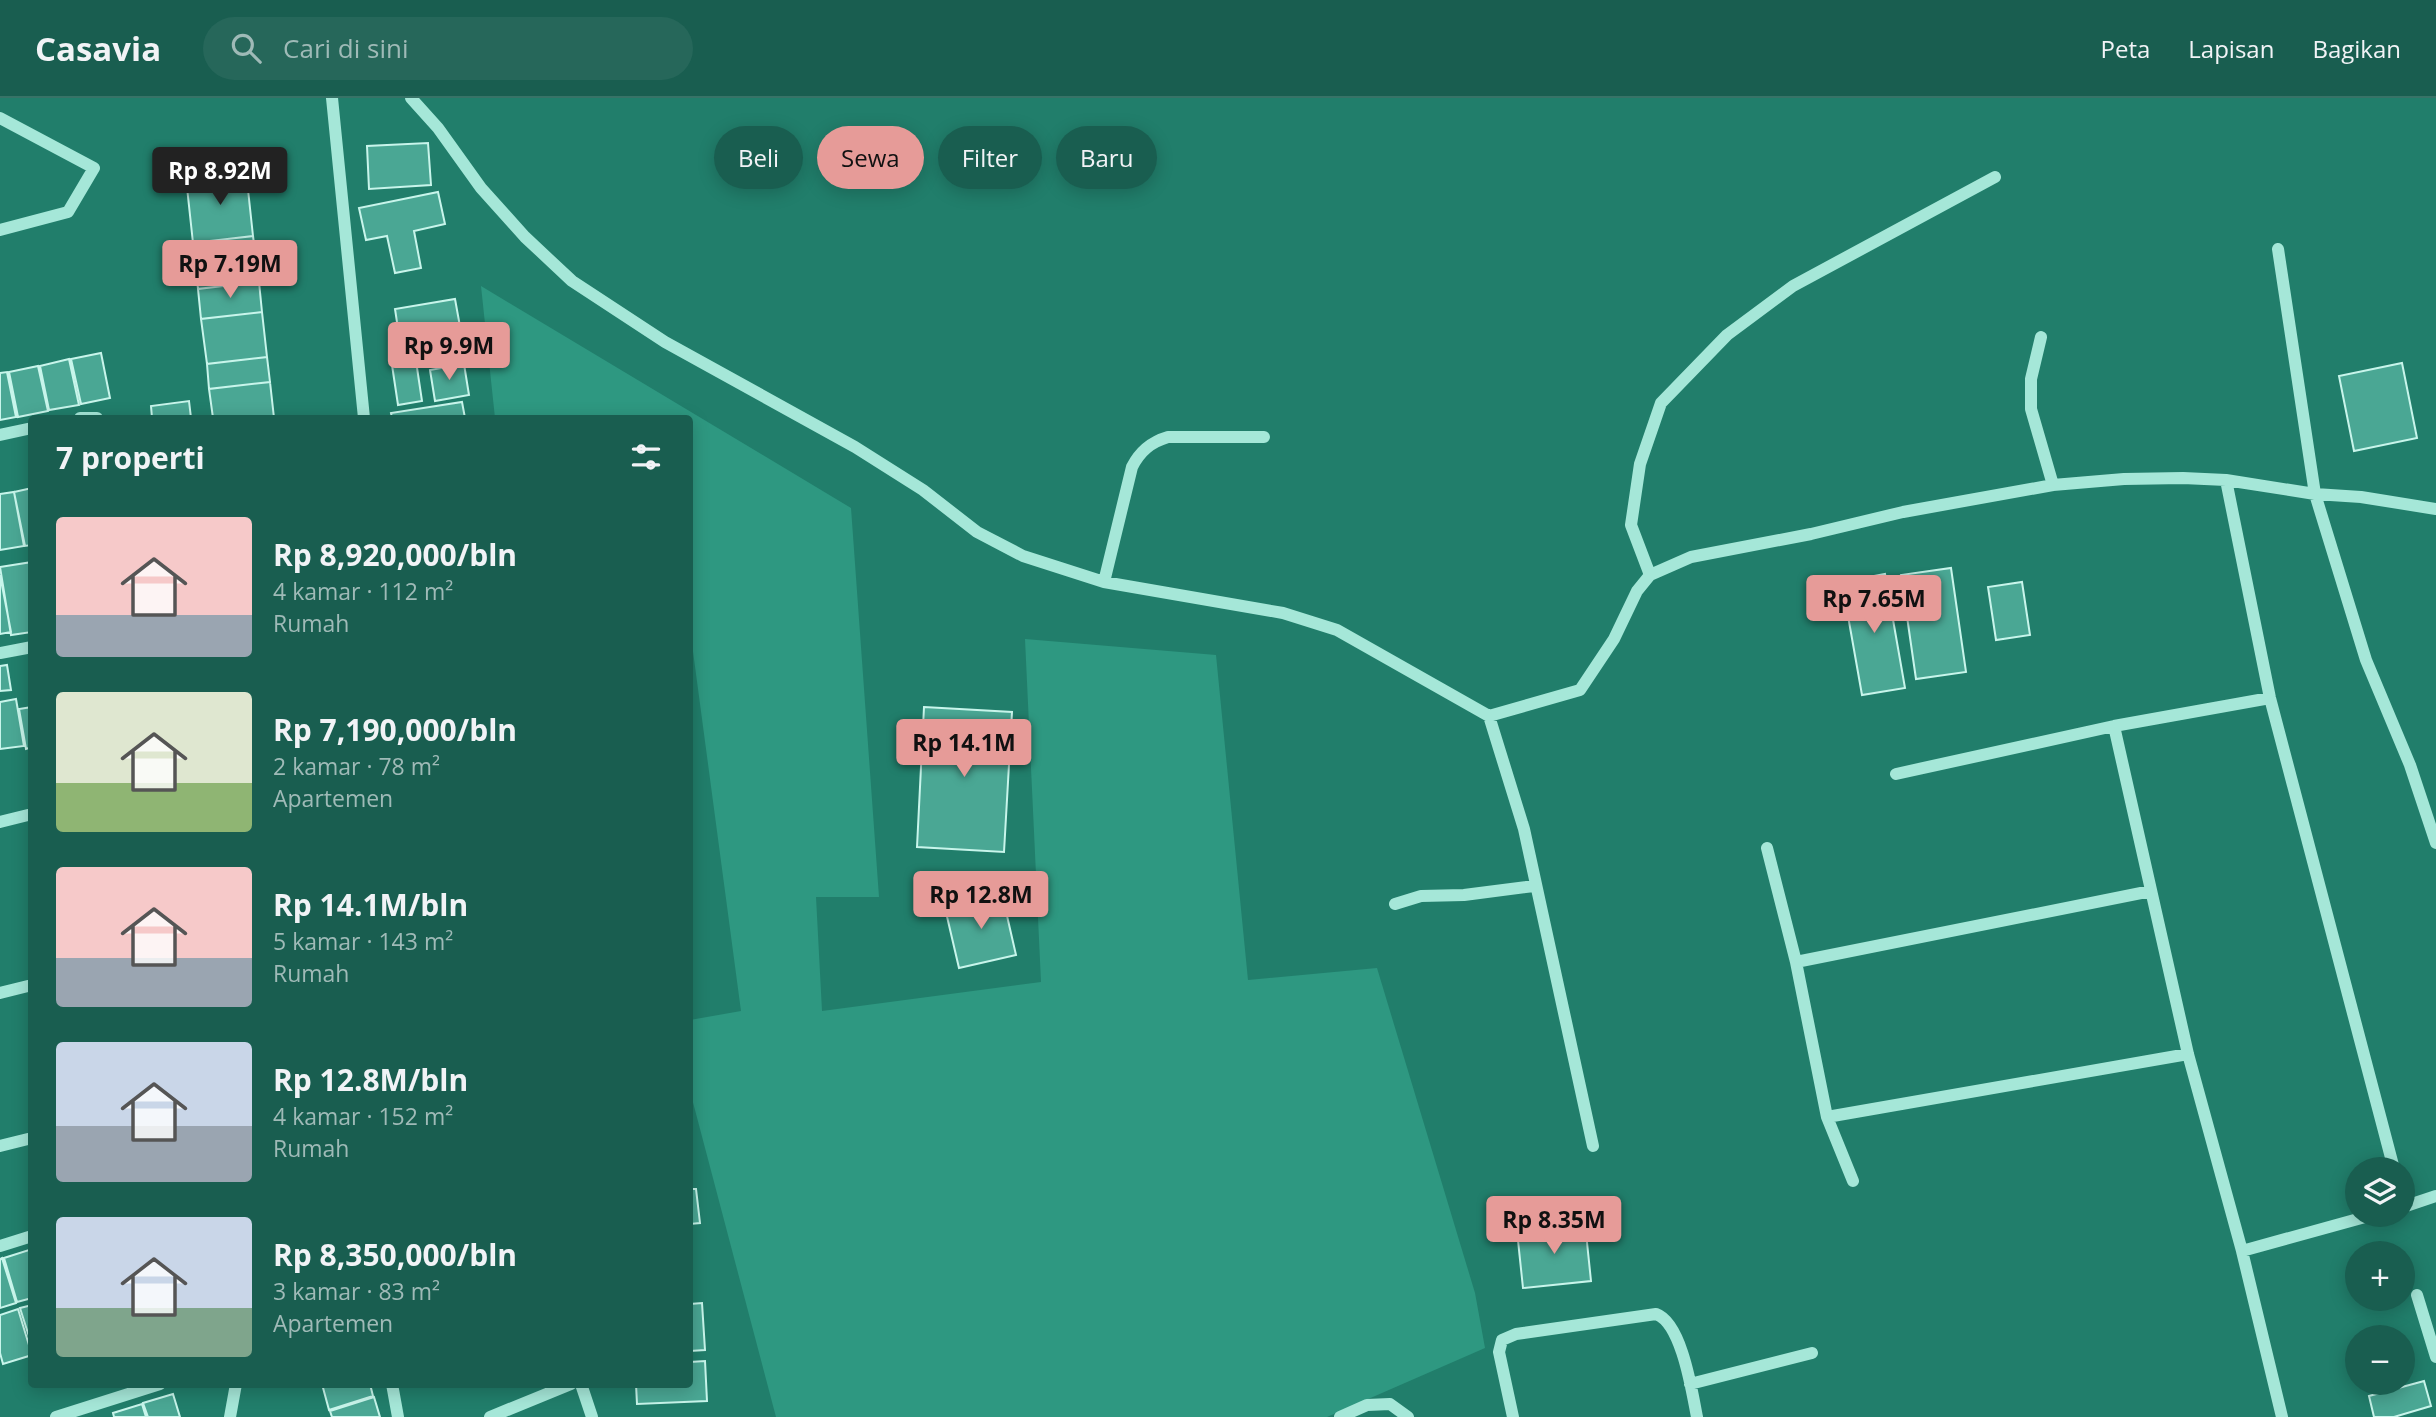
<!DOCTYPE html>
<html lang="id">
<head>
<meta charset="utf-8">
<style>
  body { margin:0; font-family:"Open Sans",sans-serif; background:#26675a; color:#f1f3f6; height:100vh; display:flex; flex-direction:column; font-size:26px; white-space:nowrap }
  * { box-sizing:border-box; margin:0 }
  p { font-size:23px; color:#9fbab7 }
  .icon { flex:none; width:38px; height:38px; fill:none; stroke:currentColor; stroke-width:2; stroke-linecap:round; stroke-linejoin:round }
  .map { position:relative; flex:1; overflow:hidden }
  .details { position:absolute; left:28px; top:317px; width:665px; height:973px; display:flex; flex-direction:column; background:#195e50; border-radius:7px; box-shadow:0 4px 18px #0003 }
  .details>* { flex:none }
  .hud { position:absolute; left:714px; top:28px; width:665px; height:63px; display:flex; gap:14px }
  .buttons { position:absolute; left:2345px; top:1059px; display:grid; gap:14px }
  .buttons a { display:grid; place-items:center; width:70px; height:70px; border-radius:50%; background:#195e50; box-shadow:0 4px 18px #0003; font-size:35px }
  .price { position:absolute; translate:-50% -60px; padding:0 16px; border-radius:7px; background:#e69b98; color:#111; font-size:23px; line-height:46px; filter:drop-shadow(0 2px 4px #0008) }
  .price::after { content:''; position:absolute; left:50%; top:42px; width:21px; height:16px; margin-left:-10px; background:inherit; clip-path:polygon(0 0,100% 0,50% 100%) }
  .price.selected { background:#222; color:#fff }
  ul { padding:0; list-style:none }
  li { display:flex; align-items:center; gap:21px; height:175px; padding:0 28px }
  li span { display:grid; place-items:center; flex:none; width:196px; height:140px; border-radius:7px; color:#555 }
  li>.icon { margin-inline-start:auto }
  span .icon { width:84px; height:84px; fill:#fffc; stroke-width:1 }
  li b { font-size:30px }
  h2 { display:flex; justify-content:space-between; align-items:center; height:84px; padding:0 28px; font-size:30px }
  .chip { padding:0 24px; border-radius:32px; background:#195e50; box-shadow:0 4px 18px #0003; font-size:24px; line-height:63px }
  .chip.selected { background:#e69b98; color:#111 }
  header { display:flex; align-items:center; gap:42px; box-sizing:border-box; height:98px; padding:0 35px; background:#195e50; border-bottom:2px solid #377367 }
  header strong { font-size:33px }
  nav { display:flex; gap:38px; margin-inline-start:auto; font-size:24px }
  .search { width:490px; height:63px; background:#26675a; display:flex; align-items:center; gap:18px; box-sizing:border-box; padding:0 24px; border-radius:38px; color:#9fbab7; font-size:26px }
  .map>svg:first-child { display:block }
  .green { fill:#2e9881 }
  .building { fill:#4aa794; stroke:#c8f5eb; stroke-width:2 }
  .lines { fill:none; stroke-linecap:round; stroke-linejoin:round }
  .minor { stroke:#a5e7d8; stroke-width:12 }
</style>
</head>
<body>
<header>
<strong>Casavia</strong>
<div class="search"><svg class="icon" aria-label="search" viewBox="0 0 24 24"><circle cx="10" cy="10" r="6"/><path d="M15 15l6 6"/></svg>Cari di sini</div>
<nav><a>Peta</a><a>Lapisan</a><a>Bagikan</a></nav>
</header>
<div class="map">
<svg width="2436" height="1319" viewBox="0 0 2436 1319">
  <rect width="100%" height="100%" fill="#217e6b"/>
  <path class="green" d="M481,188L851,410L879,799H816L822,913L1041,884L1025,541L1216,557L1248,882L1377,870L1475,1195L1485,1250L1327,1319H776L690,993V922L741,913L690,531V320H495Z"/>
  <path class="building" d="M428,45L431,87L369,91L367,48Z
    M246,73L253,138L193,145L186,80Z
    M438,94L445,126L414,133L421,170L395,175L387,138L366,142L359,110Z
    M253,138L259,184L198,191L193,145Z
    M259,184L262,214L201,221L198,191Z
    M455,201L461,234L400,244L395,211Z
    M262,214L267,259L207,266L201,221Z
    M101,255L110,300L81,306L71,261Z
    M267,259L270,284L209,291L207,266Z
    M69,261L79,307L49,312L40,268Z
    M416,263L422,303L398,307L392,267Z
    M2402,265L2417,340L2354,353L2339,278Z
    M464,266L469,297L435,303L430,272Z
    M38,268L48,313L18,319L9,274Z
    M7,274L16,319L0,322V275Z
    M270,284L274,320H213L209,291Z
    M189,303L191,320H152L151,308Z
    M462,304L465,320H392L391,315Z
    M32,390V447L25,448L14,394Z
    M14,394L24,448L0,452V396Z
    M32,464V534L11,537L0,469Z
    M1951,470L1966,574L1916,581L1901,477Z
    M1885,476L1905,590L1862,597L1842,484Z
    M0,477L11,534L0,536Z
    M2022,484L2030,537L1996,542L1988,489Z
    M7,567L11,592L0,593V568Z
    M16,601L24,648L0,651V604Z
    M32,609V649L26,651L19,611Z
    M924,609L1012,614L1004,754L917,749Z
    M1002,796L1016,857L959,870L945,810Z
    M690,1091H696L700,1125L690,1126Z
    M1585,1125L1591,1183L1523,1190L1517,1133Z
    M32,1151V1200L17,1204L4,1160Z
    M2,1160L16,1205L0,1210V1161Z
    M702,1205L705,1252L690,1253V1206Z
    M32,1207V1248L20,1210Z
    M18,1211L32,1257L3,1266L0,1255V1217Z
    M705,1263L707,1303L637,1306L636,1286H690V1264Z
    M2424,1283L2431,1308L2394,1319H2374L2369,1298Z
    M322,1286H370L373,1298L329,1312Z
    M173,1296L180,1319H148L143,1305Z
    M374,1299L380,1319H332L330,1313Z
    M142,1306L146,1319H114L113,1315Z"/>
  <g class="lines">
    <path class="minor" d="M332,0L364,320
      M411,0L438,30L481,90L525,139L572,183L665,244L855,349L923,392L977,434L1023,458L1104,484L1283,515L1337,532L1489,618L1580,592L1614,541L1637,493L1650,477L1691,459L1811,436L1903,414L2053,387L2124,381L2183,380L2226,382L2315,396L2361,399L2436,411
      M0,20L94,70L68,114L0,132
      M2278,151L2315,396L2366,562L2410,667L2436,745
      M2041,239L2031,281V311L2053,387
      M80,320H97
      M0,337L32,330
      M2226,382L2270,600L2394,1071
      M1650,477L1631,427L1640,366L1661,305L1727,237L1793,188L1995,79
      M1104,484L1132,369C1140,353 1151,344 1168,339H1264
      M0,555L32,549
      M1489,618L1524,731L1593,1048
      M2114,628L2188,956L2242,1153L2282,1319
      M1896,676L2114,628L2270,600
      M0,724L32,716
      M1767,750L1796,864L1827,1019L1853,1083
      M1395,806L1421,798L1464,797L1534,788
      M1796,864L2151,793
      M0,895L32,887
      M1827,1019L2188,956
      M0,1048L32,1040
      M2403,1109L2436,1098
      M0,1148L32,1138
      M2242,1153L2376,1116
      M2417,1197L2436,1259
      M392,1286L398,1319
      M581,1286L592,1319
      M1690,1286L1812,1255
      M56,1319L160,1286
      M230,1319L236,1286
      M490,1319L571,1286
      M1340,1319L1367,1307L1390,1306L1408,1319
      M1513,1319L1499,1254L1502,1242L1516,1236L1656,1216C1682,1225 1692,1294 1697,1319"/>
  </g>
</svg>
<div class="buttons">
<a><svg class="icon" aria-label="layers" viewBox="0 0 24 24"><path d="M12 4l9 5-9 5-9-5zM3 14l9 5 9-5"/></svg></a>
<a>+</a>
<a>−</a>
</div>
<b class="price selected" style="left:220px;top:109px">Rp 8.92M</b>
<b class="price" style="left:230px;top:202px">Rp 7.19M</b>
<b class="price" style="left:449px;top:284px">Rp 9.9M</b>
<b class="price" style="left:1874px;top:537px">Rp 7.65M</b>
<b class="price" style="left:964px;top:681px">Rp 14.1M</b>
<b class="price" style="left:981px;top:833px">Rp 12.8M</b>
<b class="price" style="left:1554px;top:1158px">Rp 8.35M</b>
<div class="hud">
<a class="chip">Beli</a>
<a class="chip selected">Sewa</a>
<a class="chip">Filter</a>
<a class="chip">Baru</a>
</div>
<section class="details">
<h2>7 properti<svg class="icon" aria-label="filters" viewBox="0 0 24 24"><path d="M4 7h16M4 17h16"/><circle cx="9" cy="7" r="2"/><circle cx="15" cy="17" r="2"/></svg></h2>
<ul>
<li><span style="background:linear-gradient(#f6c9c9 70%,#9aa5b1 0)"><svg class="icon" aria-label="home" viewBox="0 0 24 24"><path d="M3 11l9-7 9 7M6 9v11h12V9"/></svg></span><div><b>Rp 8,920,000/bln</b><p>4 kamar · 112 m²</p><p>Rumah</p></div></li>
<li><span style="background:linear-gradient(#dfe7d0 65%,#8fb573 0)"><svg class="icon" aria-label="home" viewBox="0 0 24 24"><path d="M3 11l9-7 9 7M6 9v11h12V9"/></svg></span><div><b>Rp 7,190,000/bln</b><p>2 kamar · 78 m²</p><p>Apartemen</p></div></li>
<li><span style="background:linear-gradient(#f6c9c9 65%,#9aa5b1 0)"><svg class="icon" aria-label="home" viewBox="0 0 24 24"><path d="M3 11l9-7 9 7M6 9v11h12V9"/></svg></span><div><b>Rp 14.1M/bln</b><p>5 kamar · 143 m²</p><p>Rumah</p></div></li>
<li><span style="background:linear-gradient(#c9d6e8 60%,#9aa5b1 0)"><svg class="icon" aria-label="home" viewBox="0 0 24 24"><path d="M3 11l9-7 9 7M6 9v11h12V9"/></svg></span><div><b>Rp 12.8M/bln</b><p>4 kamar · 152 m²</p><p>Rumah</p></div></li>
<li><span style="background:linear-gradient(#c9d6e8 65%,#7fa58c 0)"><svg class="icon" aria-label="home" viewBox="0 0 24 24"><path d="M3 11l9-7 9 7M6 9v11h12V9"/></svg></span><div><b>Rp 8,350,000/bln</b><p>3 kamar · 83 m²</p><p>Apartemen</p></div></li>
</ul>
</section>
</div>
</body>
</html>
